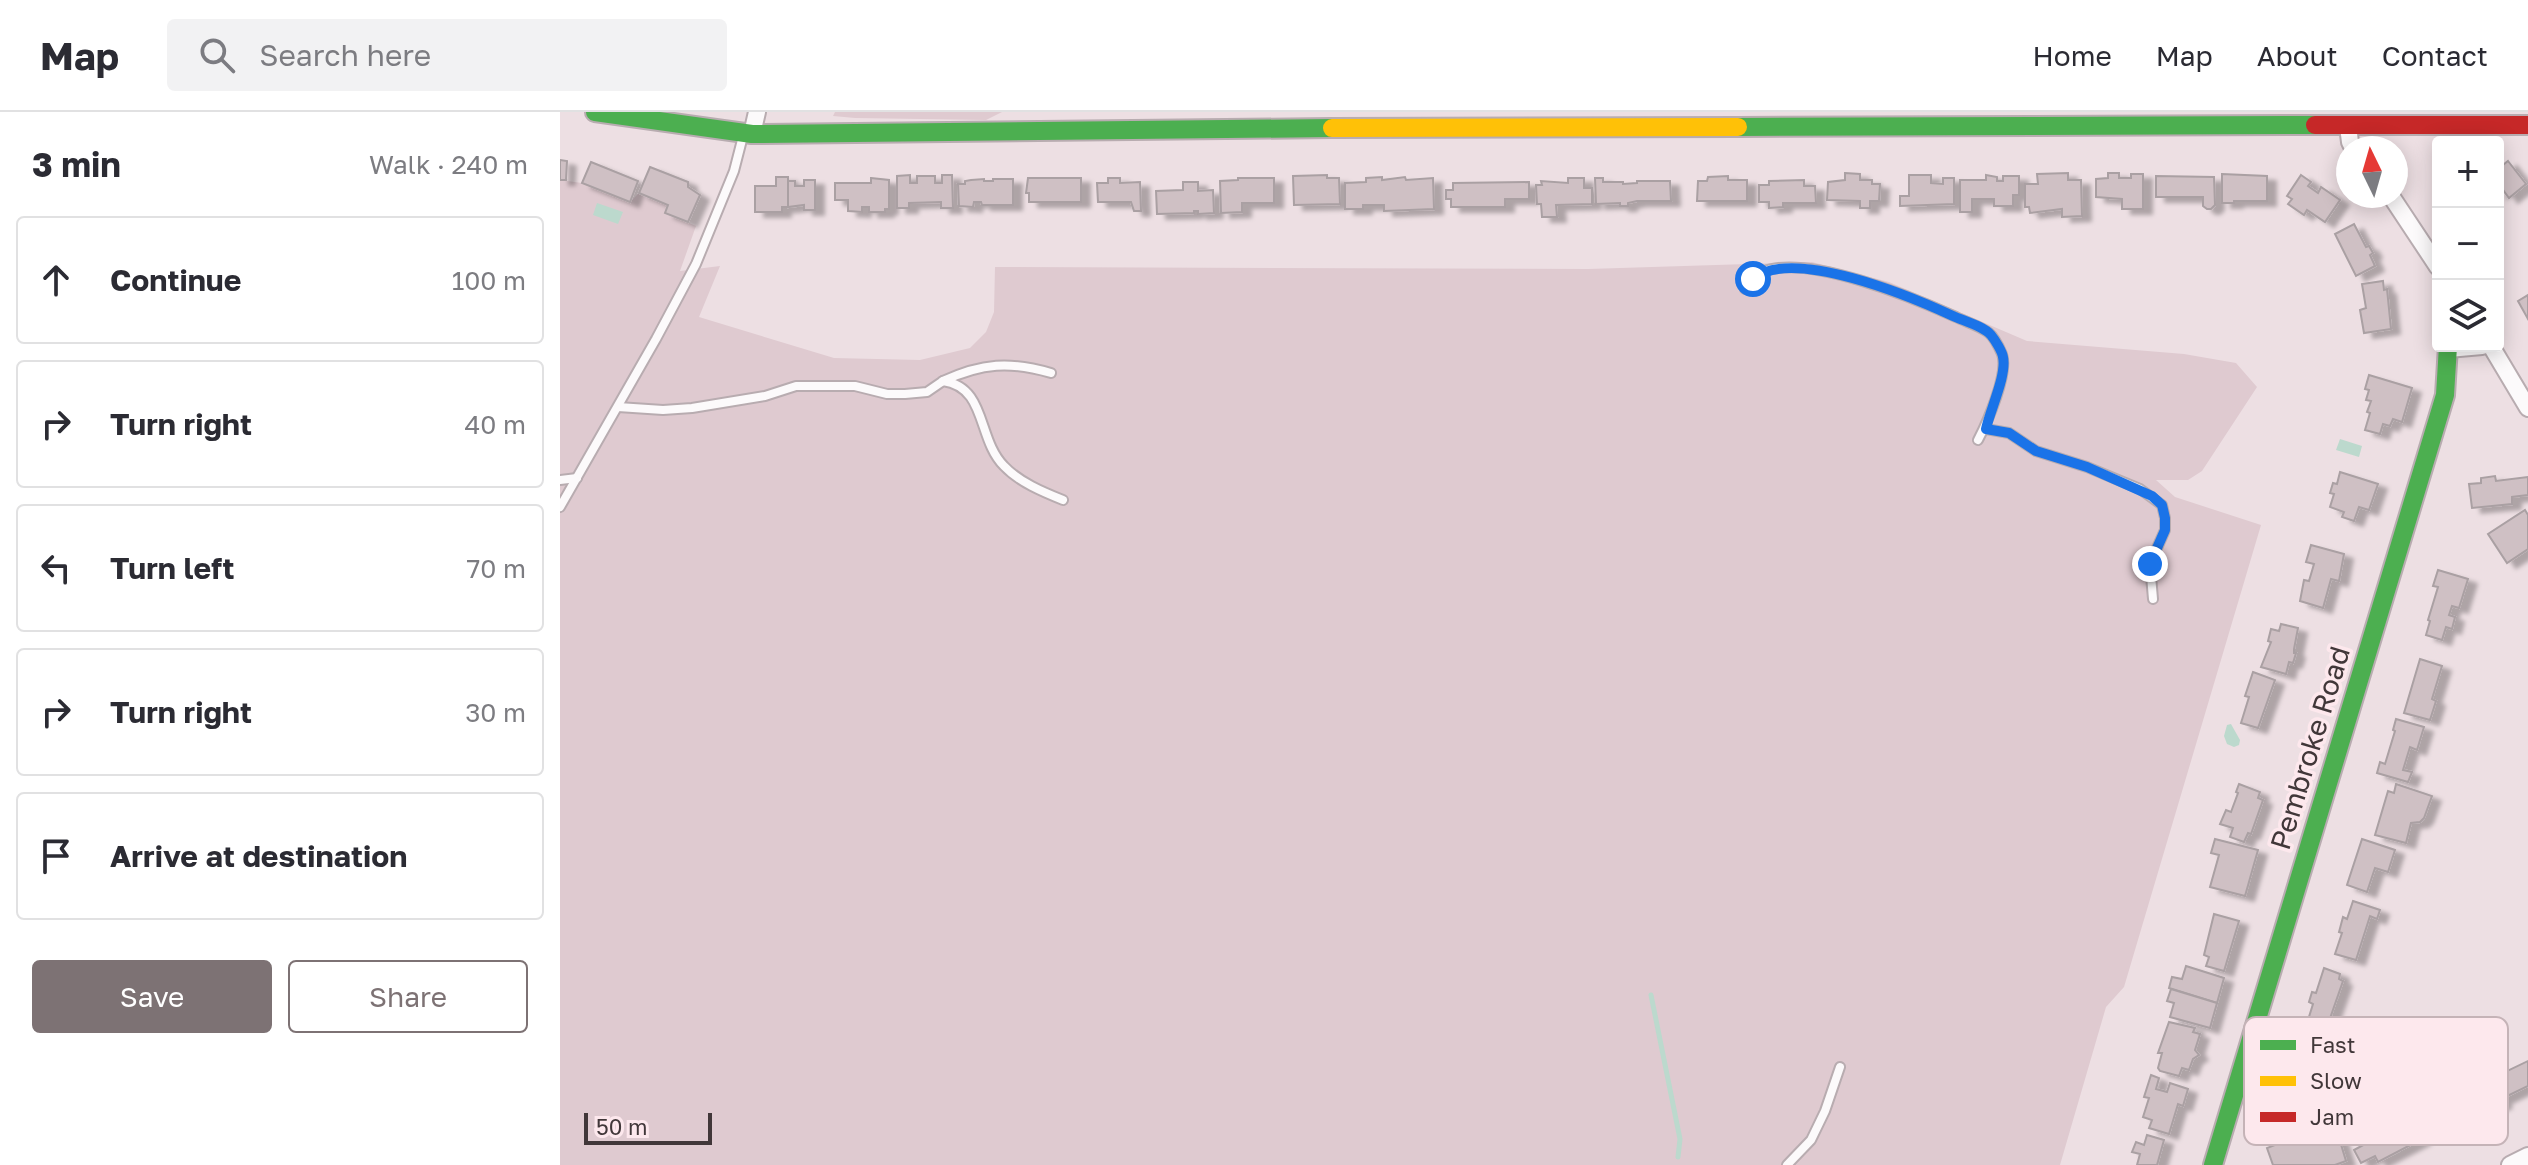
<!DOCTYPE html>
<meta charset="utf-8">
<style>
body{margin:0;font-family:"Golos Text",sans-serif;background:#f2f2f3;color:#2b2b33}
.controls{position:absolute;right:24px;top:24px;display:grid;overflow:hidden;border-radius:8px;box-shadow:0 4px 20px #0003}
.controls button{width:72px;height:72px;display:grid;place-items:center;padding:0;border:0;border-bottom:2px solid #e1e1e2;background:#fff;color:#2b2b33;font:40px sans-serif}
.compass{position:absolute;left:1776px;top:24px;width:72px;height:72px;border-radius:50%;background:#fff;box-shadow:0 4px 20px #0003;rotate:355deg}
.scale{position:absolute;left:24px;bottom:20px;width:128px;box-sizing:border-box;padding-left:8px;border:4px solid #413739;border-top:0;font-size:22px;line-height:28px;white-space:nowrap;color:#413739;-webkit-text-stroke:6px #fde8ed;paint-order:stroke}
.stop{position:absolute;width:24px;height:24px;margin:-18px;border:6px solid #1a73e8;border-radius:50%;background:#fff}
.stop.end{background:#1a73e8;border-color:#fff;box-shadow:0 2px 8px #0008}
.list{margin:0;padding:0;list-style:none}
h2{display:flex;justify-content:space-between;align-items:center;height:104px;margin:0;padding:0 32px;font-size:34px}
h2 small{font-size:26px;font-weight:400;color:#7c7c81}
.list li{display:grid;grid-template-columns:52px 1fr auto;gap:24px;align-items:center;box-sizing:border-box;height:128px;margin:0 16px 16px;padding:0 16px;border:2px solid #e1e1e2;border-radius:8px}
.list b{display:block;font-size:30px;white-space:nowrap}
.list em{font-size:26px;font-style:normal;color:#7c7c81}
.actions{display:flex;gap:16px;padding:24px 32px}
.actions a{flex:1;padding:18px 0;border:2px solid #7d7274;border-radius:8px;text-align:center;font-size:28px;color:#7d7274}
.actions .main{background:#7d7274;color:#fff}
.icon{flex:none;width:44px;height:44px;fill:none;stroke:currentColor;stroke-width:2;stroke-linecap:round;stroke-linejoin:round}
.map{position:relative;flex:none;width:1968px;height:1053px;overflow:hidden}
header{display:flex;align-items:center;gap:48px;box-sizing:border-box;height:112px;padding:0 40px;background:#fff;border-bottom:2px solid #e1e1e2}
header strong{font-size:38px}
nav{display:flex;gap:44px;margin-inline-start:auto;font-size:28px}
.search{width:560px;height:72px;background:#f2f2f3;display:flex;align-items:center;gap:20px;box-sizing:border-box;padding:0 28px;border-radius:8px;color:#7c7c81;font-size:30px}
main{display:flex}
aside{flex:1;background:#fff}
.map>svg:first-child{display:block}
</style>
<header>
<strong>Map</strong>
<div class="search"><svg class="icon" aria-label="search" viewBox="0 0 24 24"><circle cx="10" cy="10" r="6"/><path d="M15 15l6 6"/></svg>Search here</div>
<nav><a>Home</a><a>Map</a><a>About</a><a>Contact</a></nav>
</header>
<main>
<aside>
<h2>3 min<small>Walk · 240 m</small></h2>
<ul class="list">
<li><svg class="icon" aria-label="ahead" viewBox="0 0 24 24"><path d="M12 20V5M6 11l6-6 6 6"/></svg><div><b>Continue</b></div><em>100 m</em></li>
<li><svg class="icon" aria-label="right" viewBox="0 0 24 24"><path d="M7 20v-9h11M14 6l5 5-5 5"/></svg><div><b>Turn right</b></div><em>40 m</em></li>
<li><svg class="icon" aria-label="left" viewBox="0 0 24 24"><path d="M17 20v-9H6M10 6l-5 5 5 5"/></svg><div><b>Turn left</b></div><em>70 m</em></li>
<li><svg class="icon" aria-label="right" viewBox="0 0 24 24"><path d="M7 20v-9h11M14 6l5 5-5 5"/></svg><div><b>Turn right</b></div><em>30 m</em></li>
<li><svg class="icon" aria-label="arrive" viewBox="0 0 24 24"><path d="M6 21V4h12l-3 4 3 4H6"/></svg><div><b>Arrive at destination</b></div></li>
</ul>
<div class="actions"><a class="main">Save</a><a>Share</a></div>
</aside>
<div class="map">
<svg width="1968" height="1053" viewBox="0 0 1968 1053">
<defs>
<filter id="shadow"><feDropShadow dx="9" dy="5" stdDeviation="2" flood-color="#0004"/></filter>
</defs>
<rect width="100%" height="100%" fill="#eddfe3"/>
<g fill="#dfcad0">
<polygon points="275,0 442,0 426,8 295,6 273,4"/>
<polygon points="0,68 22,71 70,90 79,81 108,93 105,101 136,114 120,159 160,154 139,205 274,246 360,248 410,236 426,220 434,200 435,155 1028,157 1252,150 1329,170 1467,229 1624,242 1676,251 1697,275 1642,359 1628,368 1596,368 1615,385 1701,413 1564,875 1546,895 1500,1053 0,1053"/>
</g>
<g fill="#bcd9cd">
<polygon points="37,91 63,100 58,112 33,103"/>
<polygon points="1780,327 1802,334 1799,345 1776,338"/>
<polygon points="1671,612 1680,628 1679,633 1674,635 1667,632 1664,624 1667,613"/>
</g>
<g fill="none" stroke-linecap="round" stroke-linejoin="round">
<polyline stroke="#bcd9cd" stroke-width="5" points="1091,883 1120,1027 1118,1045"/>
</g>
<g fill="#cfc0c4" stroke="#aaa0a3" stroke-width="2" filter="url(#shadow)">
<polygon points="0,48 7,49 6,68 0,68"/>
<polygon points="1948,49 1966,72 1949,86 1943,78 1938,82 1938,57"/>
<polygon points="31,50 78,69 70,90 22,71"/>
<polygon points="90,55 128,70 128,75 140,83 128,110 105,101 108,93 79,81"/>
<polygon points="1285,61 1300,62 1300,68 1312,68 1312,72 1320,72 1319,89 1310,89 1310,96 1300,96 1300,89 1267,88 1268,70 1285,68"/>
<polygon points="1508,61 1508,68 1521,68 1522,104 1502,105 1502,97 1470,101 1469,95 1465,95 1465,72 1478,72 1477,62"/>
<polygon points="1548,61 1559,61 1559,66 1571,66 1571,62 1583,62 1583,97 1562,97 1562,87 1536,85 1536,67 1548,66"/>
<polygon points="1662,62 1707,64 1707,89 1674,89 1674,91 1662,91"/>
<polygon points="350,63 350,71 357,71 357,64 375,64 375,71 382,71 382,63 392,63 393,96 381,96 381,90 349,91 349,96 337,96 337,64"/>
<polygon points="767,63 767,66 779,66 780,92 734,93 733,64"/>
<polygon points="1349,63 1371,63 1371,71 1383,72 1383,66 1394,66 1394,92 1340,94 1340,84 1349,84"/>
<polygon points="1426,63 1437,65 1437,69 1443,69 1443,64 1459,64 1459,83 1453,83 1453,94 1434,94 1434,87 1412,87 1412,100 1400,100 1400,68 1426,68"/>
<polygon points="1741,63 1751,70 1748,74 1758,81 1761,75 1780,88 1765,110 1747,98 1744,103 1728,92 1732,87 1727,84"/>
<polygon points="1168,64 1168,68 1187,68 1187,89 1137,89 1138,69 1147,69 1148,65"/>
<polygon points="1596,64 1654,65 1655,93 1651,97 1647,97 1643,94 1643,85 1596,85"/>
<polygon points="216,65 228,65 228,95 222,95 222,100 195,100 195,74 216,74"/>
<polygon points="822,65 822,68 845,65 846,68 873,66 874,97 824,99 824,93 803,93 803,97 785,97 785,71 806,70 806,66"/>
<polygon points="311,66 329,68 329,97 325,97 325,100 309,100 309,95 302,95 302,100 288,99 288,88 275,88 275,71 311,71"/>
<polygon points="468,66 521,66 521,90 469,90 469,81 466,81"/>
<polygon points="548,66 560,66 560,71 580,70 581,99 574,99 571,90 538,90 537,71 548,71"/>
<polygon points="678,66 714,66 714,91 682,91 682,100 661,101 660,69 678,68"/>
<polygon points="1008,66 1024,66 1024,76 1032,76 1032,92 996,93 997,105 982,105 981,92 977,92 976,73 982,73 981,69 1008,71"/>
<polygon points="1035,66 1043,66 1043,70 1063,70 1063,72 1077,71 1077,69 1110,69 1111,89 1077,89 1068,91 1068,94 1060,94 1060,91 1036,92"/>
<polygon points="424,67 424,69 433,69 433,67 453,67 453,93 422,93 421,90 414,90 413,95 399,94 398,72 405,72 405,69 411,68"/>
<polygon points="244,68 255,68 255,98 244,98 244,93 228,95 228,69 235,69 235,74 244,74"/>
<polygon points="1244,68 1244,74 1255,74 1256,91 1223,91 1223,95 1209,96 1209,90 1199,90 1199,73 1209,73 1209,69"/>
<polygon points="623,70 638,70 638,79 653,78 654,101 638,102 638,99 634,99 634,101 597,102 596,79 623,78"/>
<polygon points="969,70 969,87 945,87 945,95 891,95 891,87 886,87 886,78 893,78 893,71"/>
<polygon points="1794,112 1806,135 1809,134 1813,141 1810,143 1815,154 1796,164 1775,122"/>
<polygon points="1823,169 1824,178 1827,177 1831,217 1804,221 1800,198 1806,196 1802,172"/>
<polygon points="1968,183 1968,207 1958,189"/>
<polygon points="1809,263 1852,276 1842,310 1833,307 1830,314 1823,312 1820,322 1805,318 1810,301 1807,300 1811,289 1806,288 1809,278 1805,277"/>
<polygon points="1780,360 1818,372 1809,398 1799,395 1794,409 1782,405 1784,400 1770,395 1774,382 1770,381 1773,371 1777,372"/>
<polygon points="1935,364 1936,369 1968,365 1968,383 1952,385 1952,392 1912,396 1909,372 1921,371 1921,366"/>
<polygon points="1965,398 1968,403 1968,437 1947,451 1928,422"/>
<polygon points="1751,433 1784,442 1779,469 1771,467 1763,496 1740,489 1744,468 1749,469 1754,452 1746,450"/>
<polygon points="1878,458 1908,467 1899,496 1892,494 1889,503 1895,505 1892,517 1886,515 1882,528 1866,523 1870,509 1868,508 1878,475 1873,474"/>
<polygon points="1721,512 1738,516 1734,537 1734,541 1736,541 1733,551 1729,550 1726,562 1701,555 1711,530 1708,529 1711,517 1719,519"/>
<polygon points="1860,547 1882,554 1872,587 1876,589 1870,608 1844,601"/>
<polygon points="1693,560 1715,568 1698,616 1681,611 1689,585 1685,584"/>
<polygon points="1836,607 1864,615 1857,638 1850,635 1843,658 1852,660 1848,670 1817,661 1820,650 1825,652 1835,619 1833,618"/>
<polygon points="1679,672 1700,680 1698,686 1703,688 1691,722 1688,721 1684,730 1670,725 1673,716 1660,712 1666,698 1671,700 1678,681 1676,680"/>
<polygon points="1836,672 1872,684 1864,706 1860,710 1851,711 1846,731 1815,723 1828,679 1834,681"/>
<polygon points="1655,727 1698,738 1685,784 1650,775 1659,743 1651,741"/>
<polygon points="1802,727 1835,738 1828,760 1815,756 1807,780 1787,773"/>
<polygon points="1793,789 1820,798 1817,807 1810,804 1796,848 1775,842 1782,821 1779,820 1783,805 1787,807"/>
<polygon points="1654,802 1679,809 1664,859 1646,854 1649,845 1644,843"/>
<polygon points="1626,854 1664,866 1657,891 1609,876 1612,865 1622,867"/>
<polygon points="1764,856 1780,862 1779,867 1783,869 1767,915 1748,908 1753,892 1749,890 1752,880 1756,881"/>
<polygon points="1611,877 1657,891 1650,916 1610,905 1614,891 1607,889"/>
<polygon points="1609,910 1635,916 1633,920 1640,922 1635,938 1639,943 1633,947 1629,958 1622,956 1619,964 1600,959 1598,956 1602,941 1598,941"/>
<polygon points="1968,949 1968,974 1941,987 1943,991 1930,997 1918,973"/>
<polygon points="1591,963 1599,966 1596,977 1607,980 1610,971 1628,977 1623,994 1618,992 1609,1022 1589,1016 1592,1008 1583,1005 1589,986 1584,985"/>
<polygon points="1746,1006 1776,1016 1786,1049 1775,1053 1713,1053 1707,1036 1746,1021 1741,1019"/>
<polygon points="1840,1013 1843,1019 1854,1013 1862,1027 1818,1050 1815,1044 1801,1051 1794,1038"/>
<polygon points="1587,1023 1604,1028 1597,1053 1577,1053 1580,1042 1572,1040 1576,1030 1584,1033"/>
</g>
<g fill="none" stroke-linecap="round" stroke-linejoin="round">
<g stroke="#b8acb0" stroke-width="12">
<g id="lane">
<path d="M 1185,177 C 1190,171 1195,163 1202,160 C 1246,141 1354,186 1396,205 C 1406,210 1420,214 1429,221 C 1434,225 1439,235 1442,242 C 1449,261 1427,311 1418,328"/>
<path d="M 383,269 C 422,251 450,249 491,261"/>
<path d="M 58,295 L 103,298 L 132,296 L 205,284 L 236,274 L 295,274 L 327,282 L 345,282 L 367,280 L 383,269 C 427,275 417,327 444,354 C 459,370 483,380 503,388"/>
<polyline points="1426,317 1449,321 1476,339 1527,355 1580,377 1602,393 1605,406 1605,418 1590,452 1593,487"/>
<polyline points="0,368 17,366"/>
<polyline points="0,395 96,227 136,152 174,59 183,24"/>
<polyline points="1227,1053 1251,1028 1265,999 1280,955"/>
</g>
</g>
<g stroke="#b8acb0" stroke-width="20">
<g id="street">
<polyline points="1788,14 1790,30 1793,36"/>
<polyline points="192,22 197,0"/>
<polyline points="1831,84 1878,155"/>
<polyline points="1931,234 1968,296"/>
<polyline points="1888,237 1922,234"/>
<polyline points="1950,1053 1968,1044"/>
</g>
</g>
<g stroke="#b8acb0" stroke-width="22">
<g id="fast">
<polyline points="35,0 192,22 772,16"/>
<polyline points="1178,15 1755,13"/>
<polyline points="1653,1053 1885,283 1888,234"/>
</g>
</g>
<g stroke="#b8acb0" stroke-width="22">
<polyline id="slow" points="772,16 1178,15"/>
</g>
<g stroke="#b8acb0" stroke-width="22">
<polyline id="jam" points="1755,13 1968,13"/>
</g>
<use href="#lane" stroke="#fcfafb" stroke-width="8"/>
<use href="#street" stroke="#fcfafb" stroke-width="16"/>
<use href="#fast" stroke="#4caf50" stroke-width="18"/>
<use href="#slow" stroke="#ffc107" stroke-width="18"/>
<use href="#jam" stroke="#c62828" stroke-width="18"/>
</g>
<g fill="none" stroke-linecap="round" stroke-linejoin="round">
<path stroke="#1a73e8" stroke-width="10" d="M 1193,167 C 1232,134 1352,185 1393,204 C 1404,209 1423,214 1431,223 C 1435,228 1442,239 1443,245 C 1447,263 1430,298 1426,317 L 1449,321 L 1476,339 L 1527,355 L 1592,384 L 1602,393 L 1605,406 L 1605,418 L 1590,452"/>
</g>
<g text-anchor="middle" stroke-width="7" stroke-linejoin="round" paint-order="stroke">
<g font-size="28" fill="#413739" stroke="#fde8ed">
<text transform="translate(1750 636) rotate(-73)" y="10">Pembroke Road</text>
</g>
</g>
<rect x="1684" y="905" width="264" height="128" rx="12" fill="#fde8ed" stroke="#c5b3b7" stroke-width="2"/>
<rect x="1700" y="928" width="36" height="10" fill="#4caf50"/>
<rect x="1700" y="964" width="36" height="10" fill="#ffc107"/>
<rect x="1700" y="1000" width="36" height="10" fill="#c62828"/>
<g font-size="22" fill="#413739">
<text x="1750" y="941">Fast</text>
<text x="1750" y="977">Slow</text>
<text x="1750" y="1013">Jam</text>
</g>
</svg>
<div class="controls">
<button>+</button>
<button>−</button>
<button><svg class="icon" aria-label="layers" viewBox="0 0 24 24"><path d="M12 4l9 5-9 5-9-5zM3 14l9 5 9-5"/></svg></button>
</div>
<svg class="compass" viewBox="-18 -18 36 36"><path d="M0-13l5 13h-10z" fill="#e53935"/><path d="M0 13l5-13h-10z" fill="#7c7c81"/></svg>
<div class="scale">50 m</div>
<div class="stop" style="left:1193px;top:167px"></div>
<div class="stop end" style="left:1590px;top:452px"></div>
</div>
</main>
